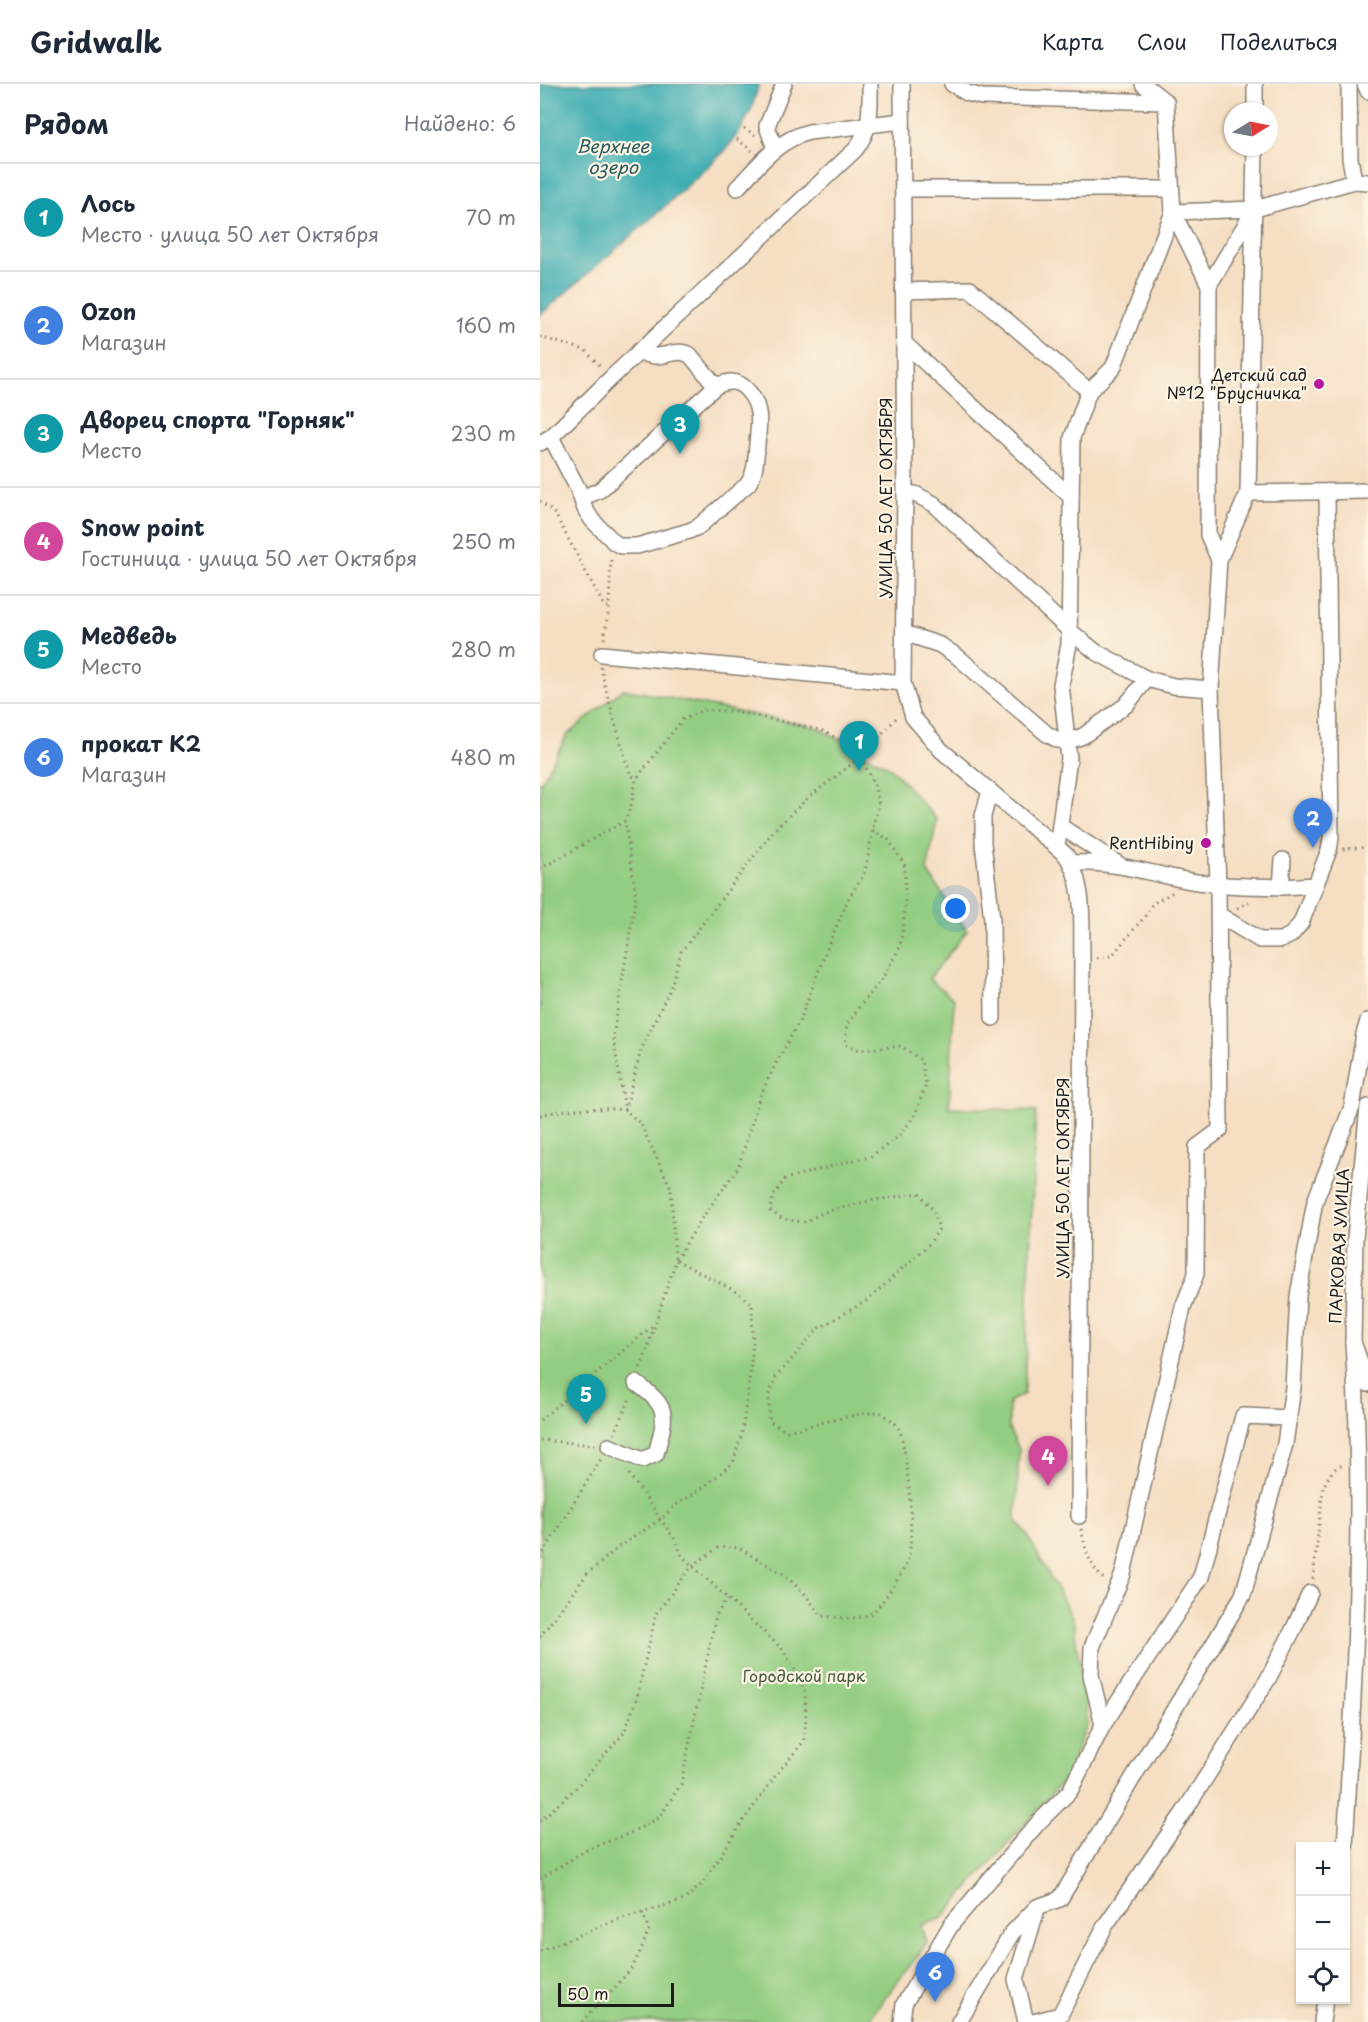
<!DOCTYPE html>
<html lang="ru">
<meta charset="utf-8">
<style>
body{margin:0;font-family:"Playpen Sans",sans-serif;background:#f2f2f3;color:#1f2937}
.controls{position:absolute;right:18px;bottom:18px;display:grid;overflow:hidden;border-radius:0px;box-shadow:0 2px 4px #0004}
.controls button{width:54px;height:54px;display:grid;place-items:center;padding:0;border:0;border-bottom:2px solid #e0e1e3;background:#fff;color:#1f2937;font:30px sans-serif}
.compass{position:absolute;left:684px;top:18px;width:54px;height:54px;border-radius:50%;background:#fff;box-shadow:0 2px 4px #0004;rotate:80deg}
.scale{position:absolute;left:18px;bottom:15px;width:116px;box-sizing:border-box;padding-left:6px;border:3px solid #1c1c1c;border-top:0;font-size:16px;line-height:21px;white-space:nowrap;color:#1c1c1c;-webkit-text-stroke:4px #fcf5e5;paint-order:stroke}
.you{position:absolute;left:416px;top:825px;width:21px;height:21px;margin:-15px;border:4px solid #fff;border-radius:50%;background:#1a73e8;box-shadow:0 0 0 9px #1a73e833}
.badge{display:grid;place-items:center;width:39px;height:39px;border-radius:50%;background:#ea580c;color:#fff;font-size:20px;font-weight:700}
.pin{position:absolute;translate:-50% -50px;filter:drop-shadow(0 2px 3px #0008)}
.pin::after{content:'';position:absolute;top:32px;width:21px;height:18px;background:inherit;clip-path:polygon(0 0,100% 0,50% 100%)}
.list{margin:0;padding:0;list-style:none}
h2{display:flex;justify-content:space-between;align-items:center;height:78px;margin:0;padding:0 24px;font-size:26px}
h2 small{font-size:20px;font-weight:400;color:#747a83}
.list li{display:grid;grid-template-columns:39px 1fr auto;gap:18px;align-items:center;box-sizing:border-box;height:108px;padding:0 24px;border-top:2px solid #e0e1e3}
.list b{display:block;font-size:22px;white-space:nowrap}
.list p{margin:0;font-size:20px;white-space:nowrap;color:#747a83}
.list em{font-size:20px;font-style:normal;color:#747a83}
.icon{flex:none;width:33px;height:33px;fill:none;stroke:currentColor;stroke-width:2;stroke-linecap:round;stroke-linejoin:round}
.map{position:relative;flex:none;width:828px;height:1938px;overflow:hidden}
header{display:flex;align-items:center;gap:36px;box-sizing:border-box;height:84px;padding:0 30px;background:#fff;border-bottom:2px solid #e0e1e3}
header strong{font-size:28px}
nav{display:flex;gap:33px;margin-inline-start:auto;font-size:21px}
main{display:flex}
aside{flex:1;background:#fff}
.map>svg:first-child{display:block}
</style>
<header>
<strong>Gridwalk</strong>
<nav><a>Карта</a><a>Слои</a><a>Поделиться</a></nav>
</header>
<main>
<aside>
<h2>Рядом<small>Найдено: 6</small></h2>
<ul class="list">
<li><span class="badge" style="background:#0f9aa8">1</span><div><b>Лось</b><p>Место · улица 50 лет Октября</p></div><em>70 m</em></li>
<li><span class="badge" style="background:#3f7fe0">2</span><div><b>Ozon</b><p>Магазин</p></div><em>160 m</em></li>
<li><span class="badge" style="background:#0f9aa8">3</span><div><b>Дворец спорта &quot;Горняк&quot;</b><p>Место</p></div><em>230 m</em></li>
<li><span class="badge" style="background:#d1479c">4</span><div><b>Snow point</b><p>Гостиница · улица 50 лет Октября</p></div><em>250 m</em></li>
<li><span class="badge" style="background:#0f9aa8">5</span><div><b>Медведь</b><p>Место</p></div><em>280 m</em></li>
<li><span class="badge" style="background:#3f7fe0">6</span><div><b>прокат К2</b><p>Магазин</p></div><em>480 m</em></li>
</ul>
</aside>
<div class="map">
<svg width="828" height="1938" viewBox="0 0 828 1938">
<rect width="100%" height="100%" fill="#fcf5e5"/>
<filter id="ink" filterUnits="userSpaceOnUse"><feTurbulence type="fractalNoise" baseFrequency=".0167" numOctaves="2"/><feDisplacementMap in="SourceGraphic" scale="12" xChannelSelector="R" yChannelSelector="G"/><feConvolveMatrix kernelMatrix="1 2 1 2 8 2 1 2 1" color-interpolation-filters="sRGB"/></filter>
<filter id="wash" filterUnits="userSpaceOnUse"><feTurbulence type="fractalNoise" baseFrequency=".008" numOctaves="4" result="noise"/><feDisplacementMap in="SourceGraphic" scale="24" xChannelSelector="R" yChannelSelector="G"/><feGaussianBlur stdDeviation="1.35" result="paint"/><feColorMatrix in="noise" values="0 0 0 0 0 0 0 0 0 0 0 0 0 0 0 0 0 1.4 0 .05"/><feComposite in="paint" operator="in"/></filter>
<g filter="url(#wash)">
<rect width="100%" height="100%" fill="#f5dec2"/>
<polygon fill="#93cd81" stroke="#58744e" stroke-width="1.5" points="83,605 276,643 351,684 397,736 387,787 427,847 389,895 414,915 409,1023 496,1027 484,1310 469,1318 469,1345 479,1365 476,1436 486,1449 533,1534 548,1639 526,1693 401,1835 382,1841 387,1859 327,1938 0,1938 0,697 2,697 27,651"/>
<polygon fill="#38abb1" stroke="#2a6466" stroke-width="1.5" points="0,0 219,0 212,24 200,47 185,67 121,126 0,231"/>
</g>
<g filter="url(#ink)">
<g fill="none" stroke-linecap="round" stroke-linejoin="round">
<g stroke="#887d6f" stroke-width="18">
<g id="minor">
<path d="M 362,0 L 365,410 L 363,599 L 373,633 L 401,666 L 526,771 C 546,801 541,840 542,874 L 539,1432"/>
<polyline points="412,0 427,9 442,13 626,18"/>
<polyline points="809,0 810,74 814,97"/>
<polyline points="825,0 828,7"/>
<polyline points="715,27 715,0"/>
<polyline points="235,65 227,42 244,0"/>
<path d="M 197,104 C 219,81 237,56 269,48 L 362,37"/>
<polyline points="363,105 631,105"/>
<polyline points="669,201 715,125"/>
<polyline points="363,207 430,205 549,307"/>
<polyline points="364,259 531,413"/>
<path d="M 99,267 C 122,280 133,262 150,271 L 176,302"/>
<path d="M 11,353 L 38,405 L 45,425 L 52,436 L 75,459 L 81,462 L 97,462 L 149,447 L 158,443 L 208,400 C 216,388 216,374 217,360 C 219,340 222,323 208,307 C 198,296 190,296 176,302 L 60,406 L 42,414"/>
<path d="M 0,359 L 11,353 L 71,294 L 315,66 C 332,44 330,27 330,0"/>
<polyline points="708,409 828,407"/>
<polyline points="365,410 375,410 394,420 530,547 556,568 607,595 634,602 671,605"/>
<polyline points="679,476 668,451 669,201 633,128 715,125 814,97 828,98"/>
<polyline points="364,549 400,561 418,573 507,650 518,656 529,657 543,652 586,621 607,595"/>
<polyline points="62,570 363,599"/>
<polyline points="450,707 443,732 443,759 452,835 453,934"/>
<polyline points="520,742 580,781"/>
<polyline points="517,763 529,674 521,601 529,560 532,354 549,307 573,284 633,128 626,18 603,0"/>
<polyline points="743,776 741,803 775,801"/>
<path d="M 531,779 C 571,777 606,788 645,796 C 677,802 709,802 741,803"/>
<polyline points="679,831 720,856 741,856 751,851 761,839 789,766 791,755 787,408"/>
<polyline points="828,1023 815,1154 813,1258 828,1300"/>
<path d="M 69,1362 L 102,1376 L 116,1370 C 126,1331 131,1324 96,1299"/>
<polyline points="563,1641 661,1493 703,1332 749,1334"/>
<path d="M 805,1762 C 815,1595 824,1425 813,1258"/>
<polyline points="362,1938 364,1920 411,1841 498,1739 530,1707 563,1641 551,1591 552,1563 583,1490 643,1223 656,1190 657,1063 680,1046 678,801 671,605 679,476 708,409 715,63"/>
<polyline points="419,1938 472,1849 497,1823 520,1815 703,1511 745,1360 753,1303 758,1212 775,1117 812,1023 824,950 828,937"/>
<polyline points="486,1938 476,1895 497,1825"/>
<polyline points="493,1938 520,1931 565,1842 644,1728 728,1595 754,1544 770,1509"/>
<polyline points="782,1938 785,1916"/>
</g>
</g>
<g stroke="#887d6f" stroke-width="3" stroke-dasharray="1.5 4.5" stroke-linecap="butt">
<polyline points="204,44 215,51"/>
<polyline points="197,55 212,67"/>
<polyline points="0,253 45,266 61,283"/>
<polyline points="0,417 15,430 63,520 69,524"/>
<polyline points="64,555 69,524 71,472"/>
<polyline points="61,583 65,603 86,677 90,689 96,696"/>
<polyline points="803,765 828,763"/>
<polyline points="0,785 85,737 91,722 96,696 103,686 143,635 164,626 191,627 258,641 283,647 298,655 321,673 334,699 339,721 334,738 325,788 309,814 291,854 260,936 237,977 220,1012 198,1084 162,1134 136,1176 100,1286"/>
<polyline points="697,824 710,818"/>
<polyline points="557,874 570,872 574,869 606,831 612,820 633,808"/>
<path d="M 0,1031 C 31,1024 54,1023 85,1026 L 73,953 L 96,812 L 85,737"/>
<polyline points="135,1174 131,1104 100,1039 85,1026 101,966 131,903 141,868 234,746 269,713 321,673 359,631"/>
<polyline points="0,1336 115,1240"/>
<polyline points="74,1350 91,1312"/>
<polyline points="0,1356 55,1361"/>
<path d="M 541,1445 C 546,1466 549,1483 566,1497"/>
<polyline points="0,1474 61,1375"/>
<path d="M 773,1495 L 783,1404 C 788,1394 792,1383 804,1381"/>
<polyline points="0,1553 47,1490 80,1462 121,1435 136,1421 164,1403 193,1379 202,1349 209,1298 213,1260 212,1219 193,1206 136,1176"/>
<path d="M 0,1737 L 36,1704 L 84,1649 L 96,1617 L 116,1530 L 152,1482 L 179,1463 L 199,1464 L 243,1490 L 264,1509 L 282,1532 C 297,1533 317,1537 332,1529 C 339,1525 366,1484 368,1476 C 375,1453 368,1364 358,1343 C 355,1337 345,1332 340,1328 L 319,1330 L 247,1347 L 229,1337 L 229,1311 L 236,1293 L 279,1244 L 328,1216 L 389,1160 L 399,1145 L 394,1127 L 379,1109 L 329,1117 L 285,1128 L 264,1138 L 243,1135 L 230,1127 L 233,1113 L 245,1095 L 306,1078 L 330,1073 L 359,1052 L 375,1031 L 386,1001 L 381,976 L 361,962 L 319,966 L 305,960 L 307,941 L 319,923 L 340,898 L 360,863 L 365,828 L 365,782 L 348,755 L 332,746"/>
<polyline points="0,1795 44,1767 90,1749 119,1734 141,1700 176,1531 187,1515"/>
<polyline points="0,1867 76,1836 144,1816 162,1800 203,1737 236,1691 264,1657 266,1633 265,1609 257,1589 242,1565 142,1472 136,1457 86,1386"/>
<path d="M 42,1938 C 55,1922 71,1908 85,1892 C 97,1879 103,1861 109,1845 L 102,1828"/>
</g>
<use href="#minor" stroke="#fff" stroke-width="15"/>
</g>
</g>
<g fill="#b5179e" stroke="#fcf5e5" stroke-width="2">
<circle cx="779" cy="300" r="6"/>
<circle cx="666" cy="759" r="6"/>
</g>
<g text-anchor="middle" stroke-width="4.5" stroke-linejoin="round" paint-order="stroke">
<g font-size="16" fill="#1c1c1c" stroke="#fcf5e5" text-anchor="end">
<text x="767" y="297">Детский сад<tspan x="767" dy="18">№12 "Брусничка"</tspan></text>
<text x="654" y="765">RentHibiny</text>
</g>
<g font-size="16" fill="#1c1c1c" stroke="#fcf5e5">
<text transform="translate(346 414) rotate(-90)" y="6">УЛИЦА 50 ЛЕТ ОКТЯБРЯ</text>
<text transform="translate(523 1094) rotate(-90)" y="6">УЛИЦА 50 ЛЕТ ОКТЯБРЯ</text>
<text transform="translate(799 1162) rotate(-87)" y="6">ПАРКОВАЯ УЛИЦА</text>
</g>
<g font-size="16" fill="#465a3f" stroke="#fcf5e5">
<text x="264" y="1598">Городской парк</text>
</g>
<g font-size="18" font-style="italic" fill="#295c5f" stroke="#fcf5e5">
<text x="73" y="69">Верхнее<tspan x="73" dy="21">озеро</tspan></text>
</g>
</g>
</svg>
<div class="controls">
<button>+</button>
<button>−</button>
<button><svg class="icon" aria-label="locate" viewBox="0 0 24 24"><circle cx="12" cy="12" r="6"/><path d="M12 2v4M12 18v4M2 12h4M18 12h4"/></svg></button>
</div>
<svg class="compass" viewBox="-18 -18 36 36"><path d="M0-13l5 13h-10z" fill="#e53935"/><path d="M0 13l5-13h-10z" fill="#747a83"/></svg>
<div class="scale">50 m</div>
<div class="you"></div>
<div class="pin badge" style="left:319px;top:687px;background:#0f9aa8">1</div>
<div class="pin badge" style="left:773px;top:764px;background:#3f7fe0">2</div>
<div class="pin badge" style="left:140px;top:370px;background:#0f9aa8">3</div>
<div class="pin badge" style="left:508px;top:1402px;background:#d1479c">4</div>
<div class="pin badge" style="left:46px;top:1340px;background:#0f9aa8">5</div>
<div class="pin badge" style="left:395px;top:1918px;background:#3f7fe0">6</div>
</div>
</main>
